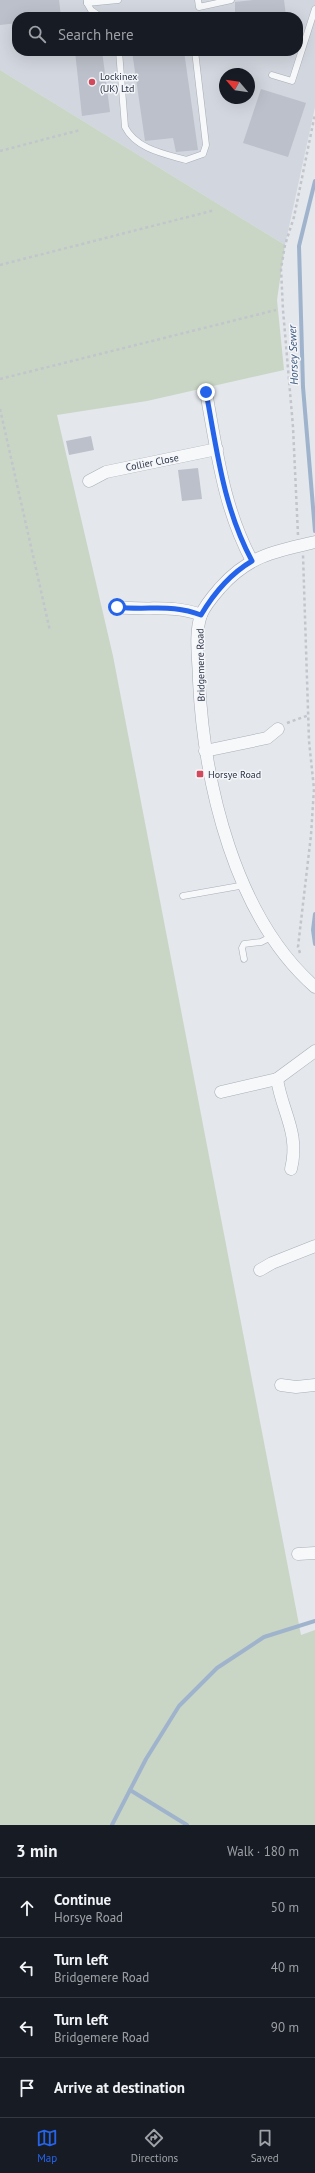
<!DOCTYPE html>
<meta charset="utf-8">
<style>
body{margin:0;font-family:"PT Sans",sans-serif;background:#20242c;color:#f1f3f6}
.compass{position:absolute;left:219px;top:68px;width:36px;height:36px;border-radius:50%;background:#171b24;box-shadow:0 4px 16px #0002;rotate:299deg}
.stop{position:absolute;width:12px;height:12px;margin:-9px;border:3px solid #2563eb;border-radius:50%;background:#fff}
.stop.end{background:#2563eb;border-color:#fff;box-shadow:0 1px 4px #0008}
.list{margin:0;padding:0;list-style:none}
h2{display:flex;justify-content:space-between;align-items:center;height:52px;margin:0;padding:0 16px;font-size:17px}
h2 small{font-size:13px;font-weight:400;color:#9ea1a6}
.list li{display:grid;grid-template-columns:26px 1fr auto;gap:12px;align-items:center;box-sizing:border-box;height:60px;padding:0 16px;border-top:1px solid #363941}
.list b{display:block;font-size:15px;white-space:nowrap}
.list p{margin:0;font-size:13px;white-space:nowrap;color:#9ea1a6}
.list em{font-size:13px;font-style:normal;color:#9ea1a6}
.icon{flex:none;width:22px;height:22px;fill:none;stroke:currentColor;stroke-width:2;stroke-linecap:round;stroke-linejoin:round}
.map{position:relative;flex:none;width:315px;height:1825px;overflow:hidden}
.search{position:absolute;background:#171b24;box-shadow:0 4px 16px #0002;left:12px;right:12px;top:12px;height:44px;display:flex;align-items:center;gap:10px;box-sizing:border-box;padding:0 14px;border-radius:16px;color:#9ea1a6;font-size:15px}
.sheet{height:292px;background:#171b24}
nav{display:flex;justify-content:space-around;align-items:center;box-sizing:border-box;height:56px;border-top:1px solid #363941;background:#171b24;font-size:11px;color:#9ea1a6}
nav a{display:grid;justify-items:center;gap:2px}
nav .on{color:#2563eb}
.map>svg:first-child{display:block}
</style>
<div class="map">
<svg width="315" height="1825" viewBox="0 0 315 1825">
<rect width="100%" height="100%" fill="#e4e7ec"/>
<path fill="#d2d6de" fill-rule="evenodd" d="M 0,0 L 315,0 L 315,107 L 285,245 L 0,70 ZM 17,17 L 298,17 L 298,51 L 17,51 ZM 225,74 L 249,74 L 249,98 L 225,98 Z"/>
<polygon fill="#c9d6c5" points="0,70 285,245 277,300 284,370 147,401 57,415 113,656 301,1635 315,1630 315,1825 0,1825"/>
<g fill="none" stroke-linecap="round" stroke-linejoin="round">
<g stroke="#9fb4cc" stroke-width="4">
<polyline points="315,181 299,246 303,387 315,531"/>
<polyline points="315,914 313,930 315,944"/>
<polyline points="130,1790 187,1825"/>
<polyline points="112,1825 146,1759 179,1706 217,1668 264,1637 315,1621"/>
</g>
</g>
<g fill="#bbc0ca">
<polygon points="0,0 59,0 61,17 17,17 17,23 0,25"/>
<polygon points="253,0 284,0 286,16 235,17 235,2"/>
<polygon points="75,51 102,51 110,112 82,116"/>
<polygon points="132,51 184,51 198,150 176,152 173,138 145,141"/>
<polygon points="261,89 306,103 288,157 243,143"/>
<polygon points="91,436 94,450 69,455 66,441"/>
<polygon points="198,468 202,499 182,501 178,470"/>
</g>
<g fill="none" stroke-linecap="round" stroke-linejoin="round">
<g stroke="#a9aeb7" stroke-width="7">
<g id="lane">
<polyline points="87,0 87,3 118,0"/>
<polyline points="198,0 199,7 231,0"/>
<polyline points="87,3 91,10 101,17"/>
<path d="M 119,51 L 125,127 C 136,149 165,154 186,160 L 203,154 L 206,145 L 195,51"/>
<polyline points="272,75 292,81 315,9"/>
<polyline points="183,896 245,885"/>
<polyline points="244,959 242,948 244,944 261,942 271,937"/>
</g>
</g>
<g stroke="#a9aeb7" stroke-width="13">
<g id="street">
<path d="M 206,392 C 217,451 223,507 252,561"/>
<polyline points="89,481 106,472 217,449"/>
<path d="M 315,542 C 275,551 248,556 220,588 C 213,596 205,605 201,615 C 194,635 199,661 199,681 C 204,784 235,917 315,987"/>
<path d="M 117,607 C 148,611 172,604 201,615"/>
<polyline points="205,751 267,738 278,729"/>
<path d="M 277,1079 C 282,1112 300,1133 291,1169"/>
<polyline points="221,1092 277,1079 315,1051"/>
<polyline points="260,1270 272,1263 315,1246"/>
<polyline points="281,1385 296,1387 315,1385"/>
<polyline points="298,1554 315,1553"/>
</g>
</g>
<g stroke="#c2c5cb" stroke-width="2.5" stroke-dasharray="3 3" stroke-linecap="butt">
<polyline points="0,151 80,130"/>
<polyline points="0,265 215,210"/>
<polyline points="0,379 276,310"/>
<polyline points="0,409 50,631"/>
<polyline points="298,535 293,427 283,310 281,269 285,245 294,217 315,114"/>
<polyline points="287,723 309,715"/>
<polyline points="300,953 298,947 311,835 314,789 309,741 303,555"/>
</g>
<use href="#lane" stroke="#f7f8fa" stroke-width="6"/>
<use href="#street" stroke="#f7f8fa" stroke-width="12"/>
</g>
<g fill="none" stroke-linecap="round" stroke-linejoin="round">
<path stroke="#2563eb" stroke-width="5" d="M 117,607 C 148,611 171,603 201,615 C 214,593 230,574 252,561 C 223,507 217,450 206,392"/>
</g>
<g fill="#d1495b" stroke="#f4f6f9" stroke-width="1.5">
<circle cx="92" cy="82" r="4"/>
<rect x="196" y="770" width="8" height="8" rx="2"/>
</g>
<g text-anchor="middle" stroke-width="3" stroke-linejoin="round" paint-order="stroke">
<g font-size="10" fill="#2b3445" stroke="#f4f6f9" text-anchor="start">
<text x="100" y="80">Lockinex<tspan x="100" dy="12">(UK) Ltd</tspan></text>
<text x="208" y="778">Horsye Road</text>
</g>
<g font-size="10" fill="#2b3445" stroke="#f4f6f9">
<text transform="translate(152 462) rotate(-11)" y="4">Collier Close</text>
<text transform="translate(200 665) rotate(-91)" y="4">Bridgemere Road</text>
</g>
<g font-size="11" font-style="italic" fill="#34527a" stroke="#f4f6f9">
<text transform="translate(293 355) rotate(-92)" y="4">Horsey Sewer</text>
</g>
</g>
</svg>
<svg class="compass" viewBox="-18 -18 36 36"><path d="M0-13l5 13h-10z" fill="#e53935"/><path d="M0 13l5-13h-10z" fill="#9ea1a6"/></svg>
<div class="stop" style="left:117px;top:607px"></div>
<div class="stop end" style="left:206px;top:392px"></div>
<div class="search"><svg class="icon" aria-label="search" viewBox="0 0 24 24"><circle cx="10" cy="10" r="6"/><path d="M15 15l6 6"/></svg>Search here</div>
</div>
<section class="sheet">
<h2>3 min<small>Walk · 180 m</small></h2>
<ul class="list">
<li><svg class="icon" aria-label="ahead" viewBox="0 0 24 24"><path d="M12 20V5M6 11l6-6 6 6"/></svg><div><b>Continue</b><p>Horsye Road</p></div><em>50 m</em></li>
<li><svg class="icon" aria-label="left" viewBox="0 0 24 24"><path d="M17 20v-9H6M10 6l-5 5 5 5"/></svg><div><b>Turn left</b><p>Bridgemere Road</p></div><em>40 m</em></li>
<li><svg class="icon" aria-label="left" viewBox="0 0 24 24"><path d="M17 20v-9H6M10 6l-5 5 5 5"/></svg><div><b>Turn left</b><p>Bridgemere Road</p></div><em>90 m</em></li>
<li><svg class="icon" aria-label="arrive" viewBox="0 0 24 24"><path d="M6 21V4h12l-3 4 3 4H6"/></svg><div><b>Arrive at destination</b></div></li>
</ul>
</section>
<nav>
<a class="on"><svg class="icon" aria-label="map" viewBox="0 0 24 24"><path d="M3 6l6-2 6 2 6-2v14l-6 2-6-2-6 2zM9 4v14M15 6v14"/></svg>Map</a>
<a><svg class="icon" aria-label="directions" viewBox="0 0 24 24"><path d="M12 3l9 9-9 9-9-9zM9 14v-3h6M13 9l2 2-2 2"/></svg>Directions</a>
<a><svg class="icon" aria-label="saved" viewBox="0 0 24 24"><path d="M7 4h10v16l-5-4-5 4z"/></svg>Saved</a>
</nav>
